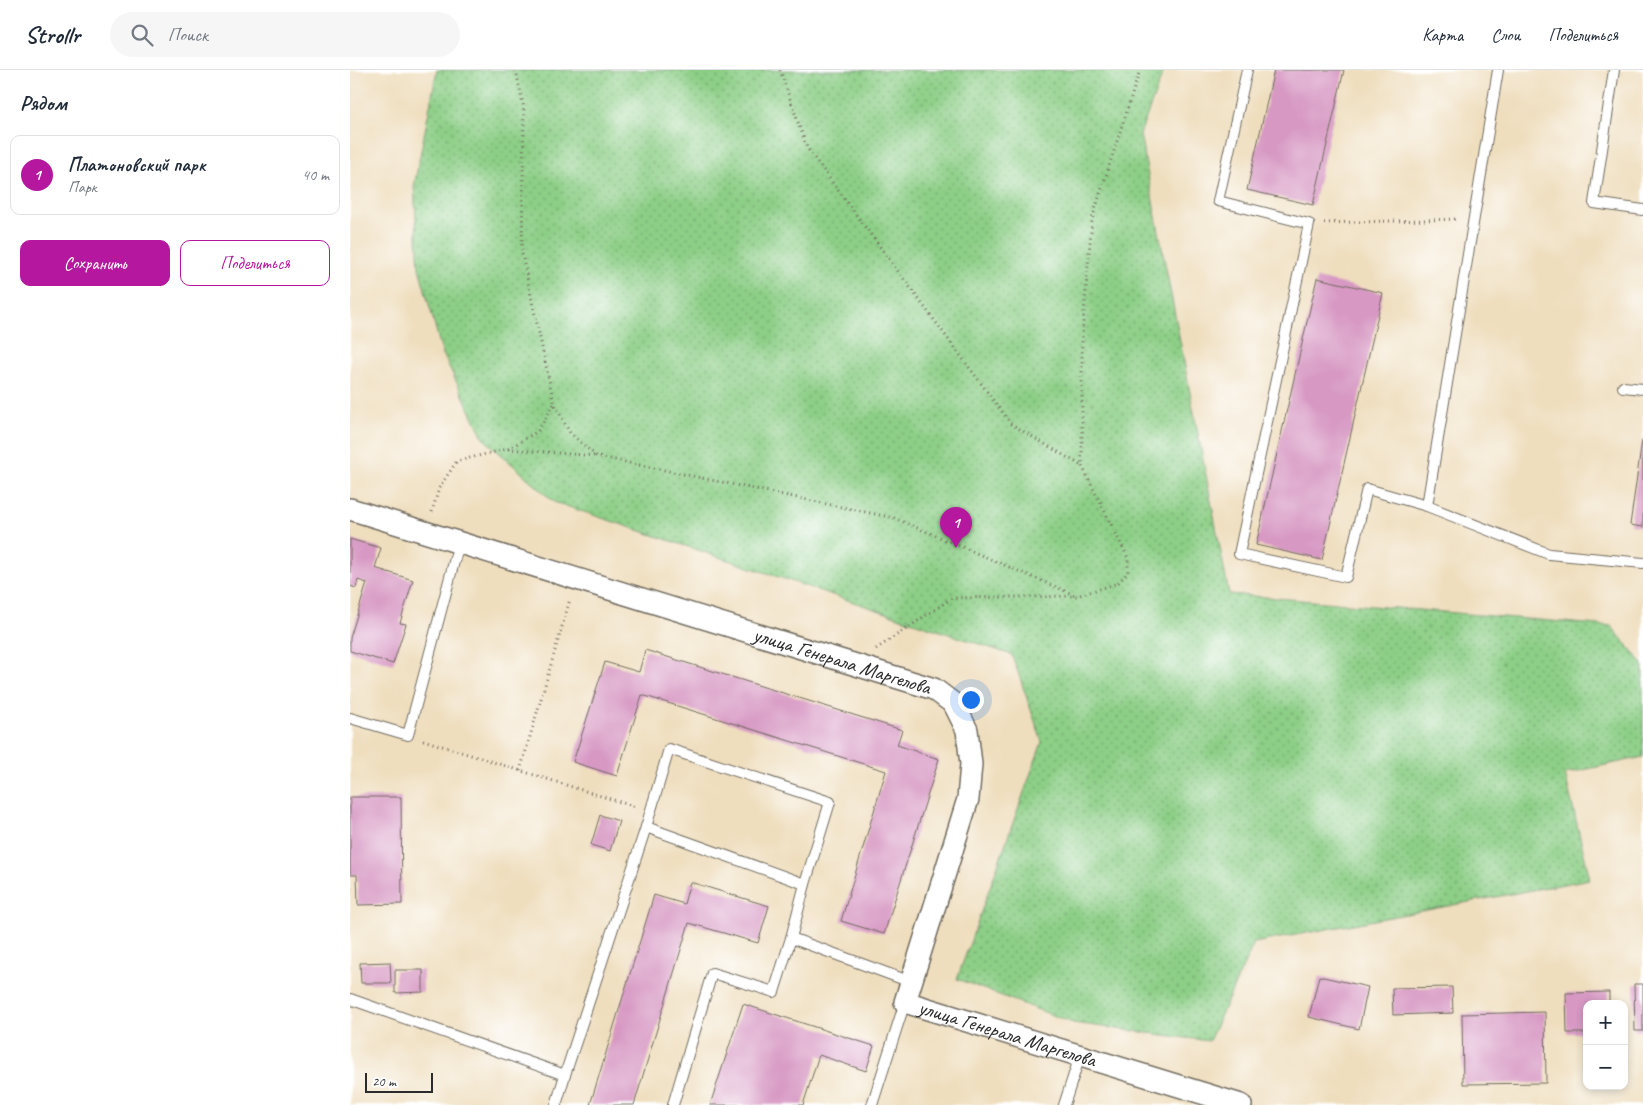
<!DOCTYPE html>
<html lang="ru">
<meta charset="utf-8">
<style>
body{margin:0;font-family:Caveat,sans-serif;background:#f6f6f7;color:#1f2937}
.controls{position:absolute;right:15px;bottom:15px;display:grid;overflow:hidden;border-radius:10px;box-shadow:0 2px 8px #0003}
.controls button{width:45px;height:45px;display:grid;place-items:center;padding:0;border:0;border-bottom:1px solid #e0e1e3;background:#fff;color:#1f2937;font:25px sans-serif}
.scale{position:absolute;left:15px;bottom:12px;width:68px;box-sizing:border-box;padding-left:5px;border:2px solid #2b2b2b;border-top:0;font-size:14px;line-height:18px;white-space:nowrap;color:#2b2b2b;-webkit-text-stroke:4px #fff;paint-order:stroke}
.you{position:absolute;left:620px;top:629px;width:18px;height:18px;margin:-12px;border:4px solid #fff;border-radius:50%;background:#1a73e8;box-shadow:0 0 0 8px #1a73e833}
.badge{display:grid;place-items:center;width:32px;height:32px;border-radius:50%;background:#b5179e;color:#fff;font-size:16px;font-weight:700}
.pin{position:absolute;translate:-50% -41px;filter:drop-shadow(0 1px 2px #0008)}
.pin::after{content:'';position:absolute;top:26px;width:18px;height:15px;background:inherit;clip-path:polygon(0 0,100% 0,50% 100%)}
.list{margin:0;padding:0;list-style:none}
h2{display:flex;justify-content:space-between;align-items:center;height:65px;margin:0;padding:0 20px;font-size:21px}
h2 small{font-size:16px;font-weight:400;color:#747a83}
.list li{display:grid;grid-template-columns:32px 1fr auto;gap:15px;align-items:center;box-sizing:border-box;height:80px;margin:0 10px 10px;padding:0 10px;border:1px solid #e0e1e3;border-radius:10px}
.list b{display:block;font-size:19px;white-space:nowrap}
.list p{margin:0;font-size:16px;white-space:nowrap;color:#747a83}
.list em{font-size:16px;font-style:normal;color:#747a83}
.actions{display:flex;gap:10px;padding:15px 20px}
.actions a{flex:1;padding:11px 0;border:1px solid #b5179e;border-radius:10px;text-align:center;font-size:18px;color:#b5179e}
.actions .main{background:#b5179e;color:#fff}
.icon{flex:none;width:28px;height:28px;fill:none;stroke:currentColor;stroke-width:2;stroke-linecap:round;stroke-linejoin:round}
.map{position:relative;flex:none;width:1293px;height:1035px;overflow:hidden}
header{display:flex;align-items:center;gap:30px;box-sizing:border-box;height:70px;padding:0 25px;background:#fff;border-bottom:1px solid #e0e1e3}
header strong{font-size:24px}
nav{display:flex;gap:28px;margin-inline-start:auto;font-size:18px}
.search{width:350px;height:45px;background:#f6f6f7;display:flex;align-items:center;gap:12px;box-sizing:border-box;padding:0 18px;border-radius:28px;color:#747a83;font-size:19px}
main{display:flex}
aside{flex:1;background:#fff}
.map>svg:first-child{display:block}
</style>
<header>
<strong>Strollr</strong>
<div class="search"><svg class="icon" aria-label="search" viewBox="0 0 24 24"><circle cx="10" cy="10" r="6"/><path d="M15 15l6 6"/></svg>Поиск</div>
<nav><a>Карта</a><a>Слои</a><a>Поделиться</a></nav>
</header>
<main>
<aside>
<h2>Рядом<small></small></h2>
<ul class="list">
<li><span class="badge">1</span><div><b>Платоновский парк</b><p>Парк</p></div><em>40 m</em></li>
</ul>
<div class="actions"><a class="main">Сохранить</a><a>Поделиться</a></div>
</aside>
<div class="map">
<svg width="1293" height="1035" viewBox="0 0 1293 1035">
<defs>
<pattern id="park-dots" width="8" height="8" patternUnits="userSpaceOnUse" patternTransform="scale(1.25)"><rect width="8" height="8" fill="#8dcf87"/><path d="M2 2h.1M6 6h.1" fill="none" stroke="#73a86f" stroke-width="1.8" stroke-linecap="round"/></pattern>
</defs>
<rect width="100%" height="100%" fill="#fff"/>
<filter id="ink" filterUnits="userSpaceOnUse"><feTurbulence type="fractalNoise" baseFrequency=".02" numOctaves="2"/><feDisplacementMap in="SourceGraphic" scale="10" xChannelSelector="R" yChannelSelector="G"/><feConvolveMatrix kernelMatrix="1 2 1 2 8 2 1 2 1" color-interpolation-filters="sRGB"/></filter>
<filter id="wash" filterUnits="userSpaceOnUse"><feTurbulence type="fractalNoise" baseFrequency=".0096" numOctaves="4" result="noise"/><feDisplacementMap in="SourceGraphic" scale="20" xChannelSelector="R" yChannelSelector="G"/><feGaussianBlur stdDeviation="1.12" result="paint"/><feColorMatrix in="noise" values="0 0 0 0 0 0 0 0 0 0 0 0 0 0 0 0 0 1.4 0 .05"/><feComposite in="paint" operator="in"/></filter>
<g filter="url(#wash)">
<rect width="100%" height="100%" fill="#efdebe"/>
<polygon fill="url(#park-dots)" stroke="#5c7d59" points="87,0 814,0 790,64 879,524 1261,556 1293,594 1293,687 1215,704 1240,809 904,873 859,971 723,953 607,909 692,672 662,585 204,432 134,369 92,282 69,198 64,116"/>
<g id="blocks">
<g fill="#d798c3">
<polygon points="924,0 994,0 963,135 897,120"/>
<polygon points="967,208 1033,223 972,490 906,475"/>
<polygon points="1292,371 1293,372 1293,457 1280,455"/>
<polygon points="0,469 31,478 25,498 63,510 50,553 56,554 43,594 0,581 0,568 17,513 8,510 6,518 0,516"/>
<polygon points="295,580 552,660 547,675 589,689 534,864 491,851 536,701 292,625 267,706 223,692 255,592 289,602"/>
<polygon points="0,727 51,727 52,834 8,835 7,805 0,805"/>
<polygon points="250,745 269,751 260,781 241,775"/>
<polygon points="340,812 419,836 408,873 339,853 284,1035 240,1035 304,825 334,834"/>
<polygon points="40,892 41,913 11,913 10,893"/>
<polygon points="45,900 73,900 73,922 45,923"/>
<polygon points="969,906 1018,917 1009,959 959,947"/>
<polygon points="1284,914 1293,914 1293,961 1285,961"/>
<polygon points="1102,917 1103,943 1043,945 1042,918"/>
<polygon points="1259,922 1259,934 1237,934 1237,963 1217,963 1216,923"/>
<polygon points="393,934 524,976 516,1001 469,985 453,1035 360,1035"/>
<polygon points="1195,942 1196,1013 1113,1014 1112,944"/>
</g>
</g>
</g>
<g filter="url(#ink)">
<use href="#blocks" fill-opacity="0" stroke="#706a5e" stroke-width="1"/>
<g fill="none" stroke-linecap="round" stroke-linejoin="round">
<g stroke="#706a5e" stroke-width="12">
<g id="service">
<polyline points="897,0 868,131 959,154 889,484 996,507 1017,419 1077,436 1199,484 1293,493"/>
<polyline points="1264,0 1244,133 1293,140"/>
<polyline points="1273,317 1293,319"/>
<polyline points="1077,436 1148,0"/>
<polyline points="0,648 58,665 109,473"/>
<polyline points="296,757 319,679 480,732 455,814"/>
<polyline points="0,929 215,1005 296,757 455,814 441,868 561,912"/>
<polyline points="206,1035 215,1005"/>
<polyline points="323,1035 362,903 424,922 441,868"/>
<polyline points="522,1035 555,932"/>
<polyline points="714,1035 730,986"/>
</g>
</g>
<g stroke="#706a5e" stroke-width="24">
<g id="minor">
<path id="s1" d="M 0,439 L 584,619 L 604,634 L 617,660 L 621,694 L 618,729 L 555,932 L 891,1035"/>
</g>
</g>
<g stroke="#706a5e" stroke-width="3" stroke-dasharray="1 4" stroke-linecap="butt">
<polyline points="166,0 174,39 172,184 204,333 220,363 246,386 544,448 727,526"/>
<polyline points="430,0 457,78 661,354 732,396"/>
<polyline points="974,153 1108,149"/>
<polyline points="158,379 188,361 204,334"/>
<polyline points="82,442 89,418 107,391 157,379 246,386"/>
<polyline points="526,579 602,528 727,526 768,513 778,502 778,488 732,396 732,265 742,149 790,0"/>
<polyline points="73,670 286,737"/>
<polyline points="170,701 220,529"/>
</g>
<use href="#service" stroke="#fff" stroke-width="10"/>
<use href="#minor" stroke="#fff" stroke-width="21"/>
</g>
</g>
<g text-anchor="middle" stroke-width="4" stroke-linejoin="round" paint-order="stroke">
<g font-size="21" fill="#2b2b2b" stroke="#fff">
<text dy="7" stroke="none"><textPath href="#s1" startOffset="515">улица Генерала Маргелова</textPath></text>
<text dy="7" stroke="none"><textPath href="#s1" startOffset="1054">улица Генерала Маргелова</textPath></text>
</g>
</g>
</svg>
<div class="controls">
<button>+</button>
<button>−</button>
</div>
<div class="scale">20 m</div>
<div class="you"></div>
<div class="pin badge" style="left:606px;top:478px">1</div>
</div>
</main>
